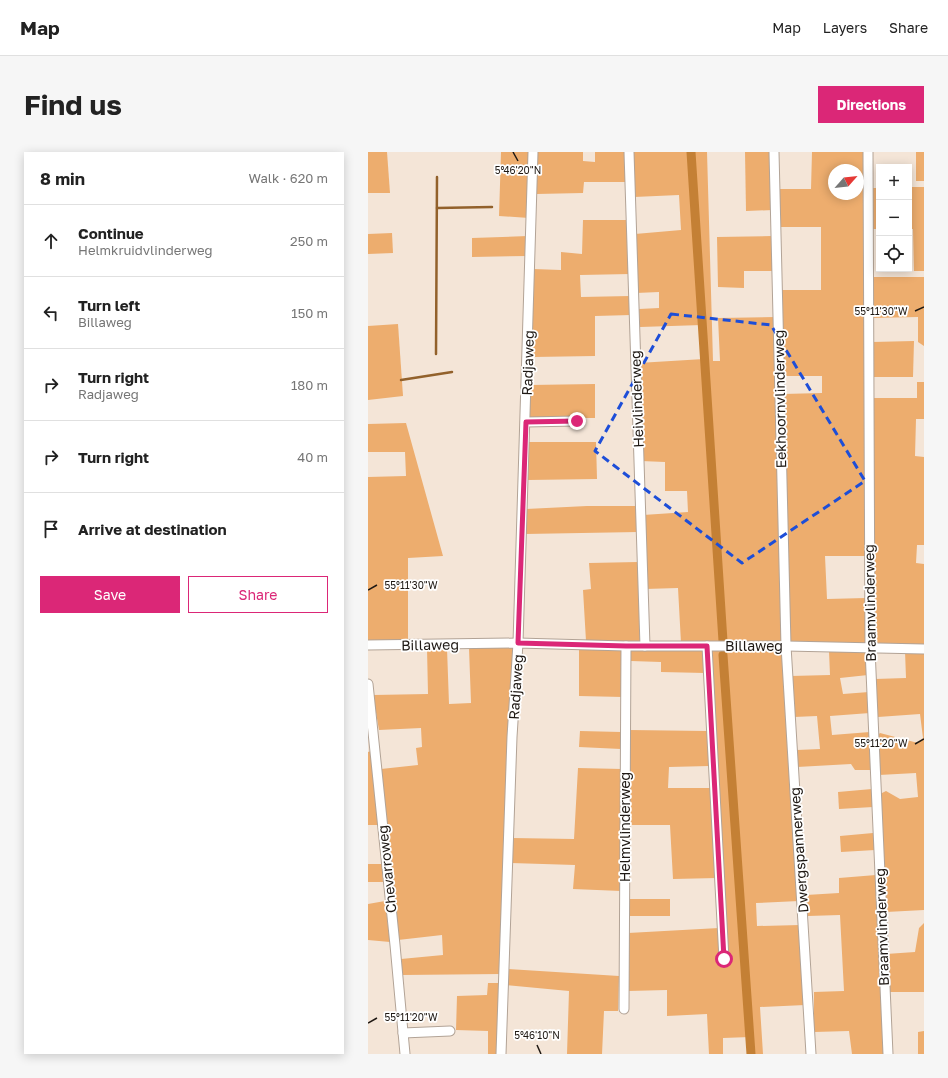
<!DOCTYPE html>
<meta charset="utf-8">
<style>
body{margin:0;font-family:"Golos Text",sans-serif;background:#f6f6f6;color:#222}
.controls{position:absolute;right:12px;top:12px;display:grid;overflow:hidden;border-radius:0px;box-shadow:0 2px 10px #0003}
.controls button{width:36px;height:36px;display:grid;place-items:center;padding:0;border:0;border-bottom:1px solid #e0e0e0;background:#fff;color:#222;font:20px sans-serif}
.compass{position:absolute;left:460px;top:12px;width:36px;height:36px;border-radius:50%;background:#fff;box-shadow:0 2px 10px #0003;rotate:63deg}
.stop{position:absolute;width:12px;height:12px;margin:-9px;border:3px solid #db2777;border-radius:50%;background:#fff}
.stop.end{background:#db2777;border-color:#fff;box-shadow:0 1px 4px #0008}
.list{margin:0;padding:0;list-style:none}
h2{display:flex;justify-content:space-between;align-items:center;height:52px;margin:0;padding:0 16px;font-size:17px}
h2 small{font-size:13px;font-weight:400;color:#767676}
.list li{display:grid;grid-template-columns:26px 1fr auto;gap:12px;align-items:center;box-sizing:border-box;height:72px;padding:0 16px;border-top:1px solid #e0e0e0}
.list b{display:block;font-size:15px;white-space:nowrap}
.list p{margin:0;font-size:13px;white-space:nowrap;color:#767676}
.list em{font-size:13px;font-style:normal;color:#767676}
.actions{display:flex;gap:8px;padding:12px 16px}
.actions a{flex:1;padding:9px 0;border:1px solid #db2777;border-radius:0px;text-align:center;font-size:14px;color:#db2777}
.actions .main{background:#db2777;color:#fff}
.icon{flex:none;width:22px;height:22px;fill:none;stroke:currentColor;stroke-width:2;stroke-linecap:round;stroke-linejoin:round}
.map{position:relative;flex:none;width:556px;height:902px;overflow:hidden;border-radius:0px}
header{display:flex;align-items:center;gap:24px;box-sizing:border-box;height:56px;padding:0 20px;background:#fff;border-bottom:1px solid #e0e0e0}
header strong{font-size:19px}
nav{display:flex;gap:22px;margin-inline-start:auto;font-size:14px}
.intro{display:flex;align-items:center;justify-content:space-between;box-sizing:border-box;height:96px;padding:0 24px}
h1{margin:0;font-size:28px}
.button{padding:10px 18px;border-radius:0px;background:#db2777;color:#fff;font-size:14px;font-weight:700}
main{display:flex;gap:24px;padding:0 24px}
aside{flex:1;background:#fff;border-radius:0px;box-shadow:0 2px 10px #0003}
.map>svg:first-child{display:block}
</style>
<header>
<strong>Map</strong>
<nav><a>Map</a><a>Layers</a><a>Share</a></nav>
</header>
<div class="intro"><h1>Find us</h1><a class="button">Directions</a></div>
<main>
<aside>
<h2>8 min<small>Walk · 620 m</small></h2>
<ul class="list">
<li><svg class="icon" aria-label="ahead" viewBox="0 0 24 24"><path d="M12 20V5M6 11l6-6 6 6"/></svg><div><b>Continue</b><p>Helmkruidvlinderweg</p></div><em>250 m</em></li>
<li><svg class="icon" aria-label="left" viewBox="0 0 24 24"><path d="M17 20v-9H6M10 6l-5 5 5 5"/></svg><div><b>Turn left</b><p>Billaweg</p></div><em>150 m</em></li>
<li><svg class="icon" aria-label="right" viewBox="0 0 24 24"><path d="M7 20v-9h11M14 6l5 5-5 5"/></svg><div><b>Turn right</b><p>Radjaweg</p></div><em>180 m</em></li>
<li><svg class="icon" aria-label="right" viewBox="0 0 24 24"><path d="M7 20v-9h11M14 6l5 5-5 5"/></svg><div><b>Turn right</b></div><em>40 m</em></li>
<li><svg class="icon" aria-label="arrive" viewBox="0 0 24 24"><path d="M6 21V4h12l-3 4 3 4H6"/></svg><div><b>Arrive at destination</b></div></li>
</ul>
<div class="actions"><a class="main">Save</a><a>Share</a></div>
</aside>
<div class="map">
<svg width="556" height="902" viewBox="0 0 556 902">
<rect width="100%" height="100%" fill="#f4e5d7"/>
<g fill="#edad6e" fill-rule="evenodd">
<polygon points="0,0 19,0 22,41 0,41"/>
<polygon points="133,0 163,0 161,66 131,64"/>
<polygon points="169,0 215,0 215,9 227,10 227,0 257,0 258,30 216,30 215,41 168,42"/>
<polygon points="266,0 339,0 345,209 352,209 350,166 408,165 415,491 313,491 310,436 277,437 275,363 320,360 319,339 297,339 297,310 273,309 270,211 336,207 334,173 272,175 271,157 291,156 291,140 268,141 267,82 313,78 311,43 266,45"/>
<polygon points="377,0 403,0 405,58 378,59"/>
<path d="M 444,0 L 496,0 L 498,404 L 457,404 L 459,447 L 498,446 L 499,494 L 422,492 L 415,242 L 454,241 L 454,224 L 415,224 L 413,138 L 453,138 L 453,75 L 410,75 L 410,37 L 443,37 ZM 466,18 L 490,18 L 490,42 L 466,42 Z"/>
<rect x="548" y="0" width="8" height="29"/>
<polygon points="541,35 556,35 556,119 546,119 545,77 541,77"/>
<polygon points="503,36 511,36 511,77 504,77"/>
<polygon points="215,68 260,68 262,122 212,123 213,145 262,144 263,163 227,164 227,204 165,205 165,117 193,118 193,100 214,102"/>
<polygon points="24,81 25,101 0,102 0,82"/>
<polygon points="160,84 159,104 104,105 104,86"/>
<polygon points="404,84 404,119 376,119 376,136 350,135 349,85"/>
<polygon points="503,125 556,125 556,194 550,190 550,165 503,166"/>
<polygon points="30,172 35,244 0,248 0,174"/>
<polygon points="546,189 545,225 504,225 504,190"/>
<polygon points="549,230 556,230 556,267 548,267 547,304 556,305 556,393 549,393 548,411 556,412 556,494 503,494 503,246 549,246"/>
<polygon points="227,232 227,266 161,266 162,233"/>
<polygon points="38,271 75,404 40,406 40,489 0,489 0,325 38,324 37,300 0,300 0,272"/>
<polygon points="161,290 228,290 229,327 160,328"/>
<polygon points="219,354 269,354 270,380 157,382 158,357"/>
<polygon points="270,410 272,490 218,489 215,438 223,437 221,411"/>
<polygon points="147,494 133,822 34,823 33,807 75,803 74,783 30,788 13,617 50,613 48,596 54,595 53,576 11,578 5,543 60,542 59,496 79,496 81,552 103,551 101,496"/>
<polygon points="211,496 256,496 255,545 211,544"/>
<polygon points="263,497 337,497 337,521 293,520 293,510 263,509"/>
<polygon points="344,498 415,498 431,749 388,751 389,774 432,773 437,853 392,855 395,902 383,902 382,885 355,886 355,902 341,902 339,862 299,864 299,838 260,839 260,781 351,776 353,811 360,811"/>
<polygon points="461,499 500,499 500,523 472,526 475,542 501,540 502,561 462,564 464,583 502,580 503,618 487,618 483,612 429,615 429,598 452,597 449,564 426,565 423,524 462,523"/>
<polygon points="537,499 556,500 556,758 518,760 512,642 518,639 532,647 550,645 548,621 511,623 509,584 512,581 550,591 555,586 552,562 510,565 507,527 538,526"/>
<polygon points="261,578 339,579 341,614 301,615 300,636 344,636 349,726 305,727 302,673 260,673"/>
<polygon points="212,579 253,580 253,597 211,595"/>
<polygon points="3,599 11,673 0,673 0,600"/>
<polygon points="210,616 254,617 253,739 205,737 207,713 143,711 144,686 206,687"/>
<polygon points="504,637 505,655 471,657 470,640"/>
<polygon points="505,681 507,698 473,700 472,684"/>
<polygon points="0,712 14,712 15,730 0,730"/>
<polygon points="508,723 516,902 484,902 481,879 446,880 446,840 476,839 472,763 440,764 438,743 471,741 471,726"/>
<rect x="261" y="747" width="41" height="17"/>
<polygon points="17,749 22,790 0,788 0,752"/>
<polygon points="556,771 556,840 519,840 518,802 547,800 551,776"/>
<polygon points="139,817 251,824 250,859 236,859 234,902 199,902 201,839 138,833"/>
<polygon points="120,831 132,831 131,902 120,902 120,879 88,878 89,844 119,843"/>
<polygon points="556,879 556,902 550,902 550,880"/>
</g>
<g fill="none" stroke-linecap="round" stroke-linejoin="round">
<g stroke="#92612b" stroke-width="2.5">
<polyline points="69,56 124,55"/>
<polyline points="68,202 69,25"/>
<polyline points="33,228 84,220"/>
</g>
<g stroke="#c48035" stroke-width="9">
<polyline points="323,0 355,489"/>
<polyline points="355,503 383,902"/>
</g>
<g stroke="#b2a396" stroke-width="11">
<g id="minor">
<polyline points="261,0 277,494"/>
<polyline points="406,0 418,494 443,902"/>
<polyline points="500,0 502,497 520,902"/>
<polyline points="158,270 209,269"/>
<polyline points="0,493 150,491 258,494 418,494 556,497"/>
<polyline points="339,494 356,807"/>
<polyline points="0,532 27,793 37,902"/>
<polyline points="256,857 258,494"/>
<polyline points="35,881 82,879"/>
<polyline points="133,902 144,585 150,491 165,0"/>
</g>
</g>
<use href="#minor" stroke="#fff" stroke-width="9"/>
</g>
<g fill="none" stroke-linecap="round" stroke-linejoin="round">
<polyline stroke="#db2777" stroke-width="5" points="209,269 158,270 150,491 258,494 339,494 356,807"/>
</g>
<path fill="none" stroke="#1d4ed8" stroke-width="3" stroke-dasharray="8 5" stroke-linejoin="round" d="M 303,162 L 403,173 L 497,329 L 374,411 L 227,299 Z"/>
<path fill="none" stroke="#1f1914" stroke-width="1.5" d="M 145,0 L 150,9M 547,159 L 556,155M 0,438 L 9,433M 547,592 L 556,587M 0,871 L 9,866M 169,893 L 173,902"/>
<g text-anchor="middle" stroke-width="3.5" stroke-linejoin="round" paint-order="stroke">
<g font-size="14" fill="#1f1914" stroke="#fff">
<text transform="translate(160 211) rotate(-88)" y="5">Radjaweg</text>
<text transform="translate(269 247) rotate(-92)" y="5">Heivlinderweg</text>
<text transform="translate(412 247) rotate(-91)" y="5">Eekhoornvlinderweg</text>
<text transform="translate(502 451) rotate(-91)" y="5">Braamvlinderweg</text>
<text transform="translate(62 493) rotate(-1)" y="5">Billaweg</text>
<text x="386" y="499">Billaweg</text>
<text transform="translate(148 535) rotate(-86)" y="5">Radjaweg</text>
<text transform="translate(257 675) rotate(-90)" y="5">Helmvlinderweg</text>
<text transform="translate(431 698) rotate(-94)" y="5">Dwergspannerweg</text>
<text transform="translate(19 717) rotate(-96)" y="5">Chevarroweg</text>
<text transform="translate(514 775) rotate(-92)" y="5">Braamvlinderweg</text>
</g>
</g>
<g font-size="10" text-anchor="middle" fill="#1f1914" stroke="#fff" stroke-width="3.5" stroke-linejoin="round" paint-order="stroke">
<text x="150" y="22">5°46'20"N</text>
<text x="513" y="163">55°11'30"W</text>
<text x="43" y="437">55°11'30"W</text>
<text x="513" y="595">55°11'20"W</text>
<text x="43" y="869">55°11'20"W</text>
<text x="169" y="887">5°46'10"N</text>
</g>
</svg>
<div class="controls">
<button>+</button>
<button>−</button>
<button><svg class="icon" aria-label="locate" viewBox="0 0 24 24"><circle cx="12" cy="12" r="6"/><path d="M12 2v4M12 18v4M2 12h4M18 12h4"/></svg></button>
</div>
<svg class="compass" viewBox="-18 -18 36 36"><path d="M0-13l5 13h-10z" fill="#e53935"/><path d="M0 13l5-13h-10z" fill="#767676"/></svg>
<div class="stop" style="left:356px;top:807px"></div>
<div class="stop end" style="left:209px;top:269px"></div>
</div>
</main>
